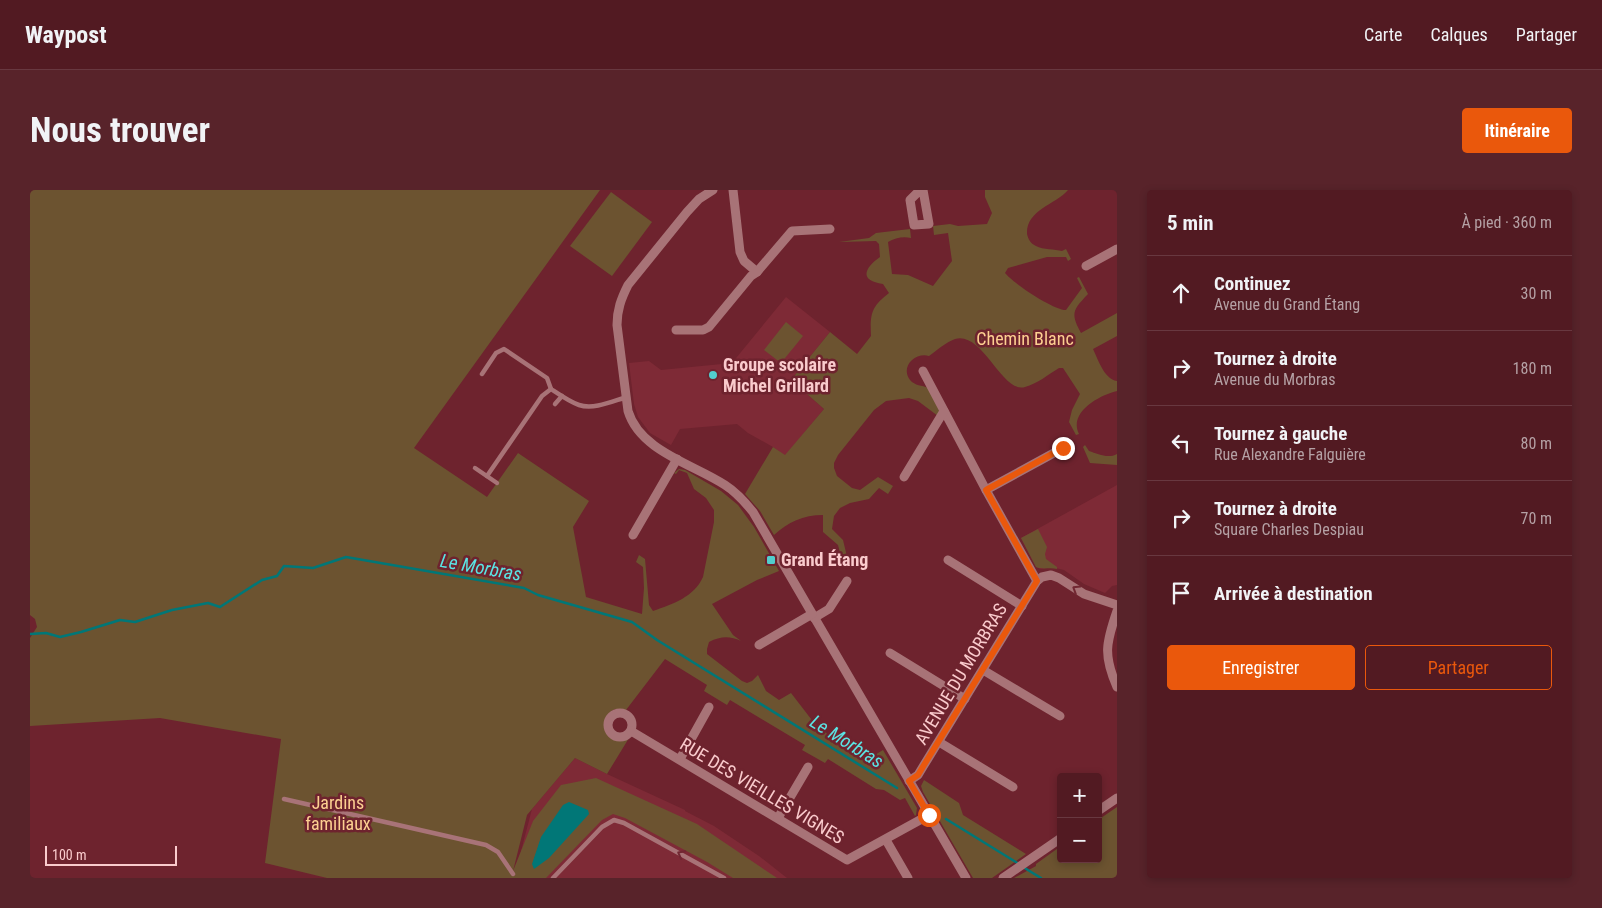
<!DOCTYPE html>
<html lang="fr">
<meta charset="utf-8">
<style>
body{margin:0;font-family:"Roboto Condensed",sans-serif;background:#58232a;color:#f1f3f6}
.controls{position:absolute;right:15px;bottom:15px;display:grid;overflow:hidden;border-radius:5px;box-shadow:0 2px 8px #0003}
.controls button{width:45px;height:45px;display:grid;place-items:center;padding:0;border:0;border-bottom:1px solid #683840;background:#521a22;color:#f1f3f6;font:25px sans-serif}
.scale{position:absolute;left:15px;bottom:12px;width:132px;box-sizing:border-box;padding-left:5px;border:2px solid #facbcd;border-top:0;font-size:14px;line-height:18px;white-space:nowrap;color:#facbcd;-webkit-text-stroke:4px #6e232e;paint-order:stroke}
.stop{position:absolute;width:15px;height:15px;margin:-11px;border:4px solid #ea580c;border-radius:50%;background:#fff}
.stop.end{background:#ea580c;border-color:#fff;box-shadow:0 1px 5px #0008}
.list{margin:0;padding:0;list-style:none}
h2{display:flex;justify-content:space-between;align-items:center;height:65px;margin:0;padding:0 20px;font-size:21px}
h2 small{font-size:16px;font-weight:400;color:#b5a1a5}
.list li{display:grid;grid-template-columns:32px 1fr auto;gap:15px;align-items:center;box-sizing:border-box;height:75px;padding:0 20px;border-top:1px solid #683840}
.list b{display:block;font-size:19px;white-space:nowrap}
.list p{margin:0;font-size:16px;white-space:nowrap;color:#b5a1a5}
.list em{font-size:16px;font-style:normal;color:#b5a1a5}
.actions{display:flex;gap:10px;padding:15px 20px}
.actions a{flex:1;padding:11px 0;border:1px solid #ea580c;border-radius:5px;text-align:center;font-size:18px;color:#ea580c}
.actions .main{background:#ea580c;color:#fff}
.icon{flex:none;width:28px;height:28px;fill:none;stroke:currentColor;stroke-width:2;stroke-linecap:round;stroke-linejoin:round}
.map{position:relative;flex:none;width:1087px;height:688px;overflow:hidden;border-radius:5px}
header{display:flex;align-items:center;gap:30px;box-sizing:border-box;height:70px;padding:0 25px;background:#521a22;border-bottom:1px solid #683840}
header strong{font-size:24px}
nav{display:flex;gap:28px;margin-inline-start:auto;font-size:18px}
.intro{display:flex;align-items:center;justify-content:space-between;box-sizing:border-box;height:120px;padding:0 30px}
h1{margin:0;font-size:35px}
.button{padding:12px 22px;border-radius:5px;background:#ea580c;color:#fff;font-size:18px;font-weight:700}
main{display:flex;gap:30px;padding:0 30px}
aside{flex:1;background:#521a22;border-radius:5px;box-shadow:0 2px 8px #0003}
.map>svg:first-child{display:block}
</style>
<header>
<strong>Waypost</strong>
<nav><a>Carte</a><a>Calques</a><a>Partager</a></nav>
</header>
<div class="intro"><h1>Nous trouver</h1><a class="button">Itinéraire</a></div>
<main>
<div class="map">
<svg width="1087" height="688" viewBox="0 0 1087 688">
<rect width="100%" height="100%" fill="#6e232e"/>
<g fill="#7e2a36">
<polygon points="756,107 800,142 761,190 794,219 755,266 743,257 718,243 707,234 650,239 641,255 620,243 608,227 604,214 599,173 619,171 631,180 702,173"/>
<polygon points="1087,295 1087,395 1082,396 1075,403 1054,394 1034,380 1021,377 1011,379 1006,377 991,348"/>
<polygon points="545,568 577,584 655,620 655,621 684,636 729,666 757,688 484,688 502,619"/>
</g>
<g fill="#6c5330">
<path d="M 0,0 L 570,0 L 384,258 L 457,307 L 488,263 L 559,311 L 543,337 L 556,407 L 612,424 L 614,398 L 613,377 L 606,372 L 609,365 L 615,369 L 619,415 L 623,421 C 643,414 664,407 673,387 L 684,332 L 684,320 L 676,308 L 664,299 L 657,283 L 649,280 L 646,284 L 644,283 L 649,279 L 655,280 L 691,301 L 708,315 L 724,337 L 749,381 L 727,390 L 682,414 L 703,445 L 711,451 C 700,446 691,446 679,452 L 677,459 L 677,464 L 712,491 L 717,493 L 722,491 L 728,485 L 736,501 L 749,510 L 761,503 L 788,538 L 794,540 L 801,549 L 835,571 L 853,560 L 887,618 L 886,625 L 885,626 L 875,608 L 870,610 L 854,600 L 846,599 L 798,569 L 795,573 L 772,560 L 775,555 L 700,510 L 697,515 L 674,501 L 677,495 L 635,469 L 596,520 L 585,519 C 573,526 572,536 579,547 L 589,551 L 599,548 L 577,584 L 545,568 L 497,625 L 483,681 L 503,631 L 531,595 L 566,588 L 667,634 L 747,688 L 703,688 L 677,672 L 595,628 L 583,624 L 572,630 L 516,688 L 297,688 L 235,673 L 251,549 L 130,528 L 0,536 L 0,448 L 7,437 L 5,429 L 0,425 Z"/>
<path d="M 955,0 L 1038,0 C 1025,15 996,20 997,44 C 998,49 1001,54 1006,56 C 1013,60 1025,59 1032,61 L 1036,59 L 1041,69 L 1038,71 L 1036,67 L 1017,67 L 978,78 L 975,83 C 983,93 1023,120 1036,120 L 1052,98 L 1047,88 L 1049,87 L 1058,104 C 1043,120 1040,123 1051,143 L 1087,123 L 1087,146 L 1063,159 C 1068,169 1074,189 1087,191 L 1087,201 C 1070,205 1038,222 1049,244 L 1046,245 L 1039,232 L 1042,220 L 1050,204 L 1033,178 L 1029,178 C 1019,184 1007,194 995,197 C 972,204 953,141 925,149 C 916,152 906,161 899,166 C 885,162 870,177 880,190 C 885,196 892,195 898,198 L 910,219 L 908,226 L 888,211 L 879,208 L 856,211 L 844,220 L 808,265 L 804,273 L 804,278 L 807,286 L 822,298 L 830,300 L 848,287 L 863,296 L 858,304 L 849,298 L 839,309 L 820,313 L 810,318 L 804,326 L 802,339 L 813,350 L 819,375 L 812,371 L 808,355 L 793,342 L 793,325 C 773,325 758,332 744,345 L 730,321 L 715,304 L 743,257 L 755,265 L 794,219 L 761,190 L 800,142 L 827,164 L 841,146 C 840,124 841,117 859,103 L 853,94 C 829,91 834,78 850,67 L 849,54 L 846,51 L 809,52 L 839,48 L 846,43 L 880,39 L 881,48 C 873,46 865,48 858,52 L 862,84 L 878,85 L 903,96 L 922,71 L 918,43 L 904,45 L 903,36 L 920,34 L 928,36 L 957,34 L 962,23 L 955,7 Z"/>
<polygon points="581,2 622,32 582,86 540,56"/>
<polygon points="756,132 773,146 751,173 734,160"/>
<path d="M 1055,255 L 1059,261 C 1068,264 1078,269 1087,264 L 1087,275 L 1060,273 L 1053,257 Z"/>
<path d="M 1008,339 L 1017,357 L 1015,364 L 1016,369 L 1027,377 L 1027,379 C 1020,377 1013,380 1006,377 L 991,348 Z"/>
<polygon points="894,590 929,613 933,625 996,664 962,688 943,688 893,602 891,596"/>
<polygon points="1087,617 1087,688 984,688 1006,676 1006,674 1031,656 1031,669 1068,669 1068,630"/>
</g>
<polygon fill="#017777" points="539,612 558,620 559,624 519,668 504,679 502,674 511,647 533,615"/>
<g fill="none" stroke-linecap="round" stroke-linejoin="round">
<g stroke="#017777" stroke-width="2.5">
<polyline points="0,444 16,443 30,447 51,442 90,430 105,432 142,420 178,413 190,417 232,390 247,386 254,376 283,378 316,367 494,398 508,405 602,432 627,450 867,598"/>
<polyline points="916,629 989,674"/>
<polyline points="993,677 1011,688"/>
</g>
<g stroke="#a87377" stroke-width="4.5">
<polyline points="452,184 466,163 474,159 517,188 521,199"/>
<polyline points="525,214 532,206"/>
<polyline points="445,278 467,293"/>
<path d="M 457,286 L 512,206 L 521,199 C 530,205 540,212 549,215 C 564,220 583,211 597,207"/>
<polyline points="254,609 456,655 468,662 483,684"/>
<polyline points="523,688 572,637 584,630 594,633 694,688"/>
</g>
<g stroke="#a87377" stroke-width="9">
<path d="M 683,0 L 669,9 L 657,22 L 598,95 C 591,109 587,120 587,135 L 598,221 C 610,261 663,274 695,295 C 706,302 715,312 723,322 L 936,688"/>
<polyline points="703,0 710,62 714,71 727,82"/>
<polyline points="890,0 880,10 884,35 899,34 893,0"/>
<polyline points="1056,76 1087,59"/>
<polyline points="646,140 673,140 679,137 721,86 727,82 762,41 800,39"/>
<polyline points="893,181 956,300 1007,391"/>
<polyline points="874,287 914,221"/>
<polyline points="956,300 1033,258"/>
<polyline points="603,345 647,269"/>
<polyline points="918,370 992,416"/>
<path d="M 1087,421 C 1076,453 1073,465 1087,497"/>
<polyline points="784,428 799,419 817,391"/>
<polyline points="729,455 782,424"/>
<polyline points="860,463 935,509"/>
<polyline points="953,480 1030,526"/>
<circle cx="590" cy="535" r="12"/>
<polyline points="601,541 817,670 899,625"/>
<polyline points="909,552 983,597"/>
<polyline points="650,569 679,517"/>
<polyline points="879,591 888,585 894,575 1007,391 1012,387 1021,385 1029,388 1054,404 1087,415"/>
<polyline points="1068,621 1087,608"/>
<polyline points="748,628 778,577"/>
<polyline points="856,650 878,688"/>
<polyline points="973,688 1031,648"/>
</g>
</g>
<defs><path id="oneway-chevron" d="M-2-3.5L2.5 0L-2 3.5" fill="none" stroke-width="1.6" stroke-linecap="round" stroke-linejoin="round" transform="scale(1.25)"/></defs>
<g stroke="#712732">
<use href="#oneway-chevron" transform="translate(1046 399) rotate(-148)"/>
<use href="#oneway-chevron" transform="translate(651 664) rotate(-152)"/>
</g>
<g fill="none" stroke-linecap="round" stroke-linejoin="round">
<polyline stroke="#ea580c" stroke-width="6" points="899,625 879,591 888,585 894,575 1007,391 956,300 1033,258"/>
</g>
<g fill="#52cdcd" stroke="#6e232e" stroke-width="2">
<circle cx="683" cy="185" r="5"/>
<rect x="736" y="365" width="10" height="10" rx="2.5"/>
</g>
<g text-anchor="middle" stroke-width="5" stroke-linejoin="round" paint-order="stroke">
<g font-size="18" fill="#fdd091" stroke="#6e232e">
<text x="995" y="155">Chemin Blanc</text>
<text x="308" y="619">Jardins<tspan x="308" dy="21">familiaux</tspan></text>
</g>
<g font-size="18" font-weight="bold" fill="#facbcd" stroke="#6e232e" text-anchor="start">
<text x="693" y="181">Groupe scolaire<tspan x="693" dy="21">Michel Grillard</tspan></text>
<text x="751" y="376">Grand Étang</text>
</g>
<g font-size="18" fill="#facbcd" stroke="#6e232e">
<text transform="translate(931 484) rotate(-59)" y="6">AVENUE DU MORBRAS</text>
<text transform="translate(732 601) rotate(31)" y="6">RUE DES VIEILLES VIGNES</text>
</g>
<g font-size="19" font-style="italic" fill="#5be4e4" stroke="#6e232e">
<text transform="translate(451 377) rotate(10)" y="7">Le Morbras</text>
<text transform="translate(817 551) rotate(32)" y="7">Le Morbras</text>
</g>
</g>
</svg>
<div class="controls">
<button>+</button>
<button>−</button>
</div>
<div class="scale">100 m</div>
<div class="stop" style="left:899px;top:625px"></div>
<div class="stop end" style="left:1033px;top:258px"></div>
</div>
<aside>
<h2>5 min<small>À pied · 360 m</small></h2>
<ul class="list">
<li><svg class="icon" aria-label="ahead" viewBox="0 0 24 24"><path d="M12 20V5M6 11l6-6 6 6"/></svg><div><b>Continuez</b><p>Avenue du Grand Étang</p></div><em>30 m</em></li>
<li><svg class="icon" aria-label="right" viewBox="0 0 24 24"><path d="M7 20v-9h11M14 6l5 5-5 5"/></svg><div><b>Tournez à droite</b><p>Avenue du Morbras</p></div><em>180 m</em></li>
<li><svg class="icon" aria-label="left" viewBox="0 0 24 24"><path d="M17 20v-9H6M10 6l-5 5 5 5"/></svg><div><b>Tournez à gauche</b><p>Rue Alexandre Falguière</p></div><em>80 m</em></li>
<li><svg class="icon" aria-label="right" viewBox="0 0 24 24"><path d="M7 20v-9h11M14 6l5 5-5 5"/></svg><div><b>Tournez à droite</b><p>Square Charles Despiau</p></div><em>70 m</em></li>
<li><svg class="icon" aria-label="arrive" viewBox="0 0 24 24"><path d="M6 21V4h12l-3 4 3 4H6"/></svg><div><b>Arrivée à destination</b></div></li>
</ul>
<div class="actions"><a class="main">Enregistrer</a><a>Partager</a></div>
</aside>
</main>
